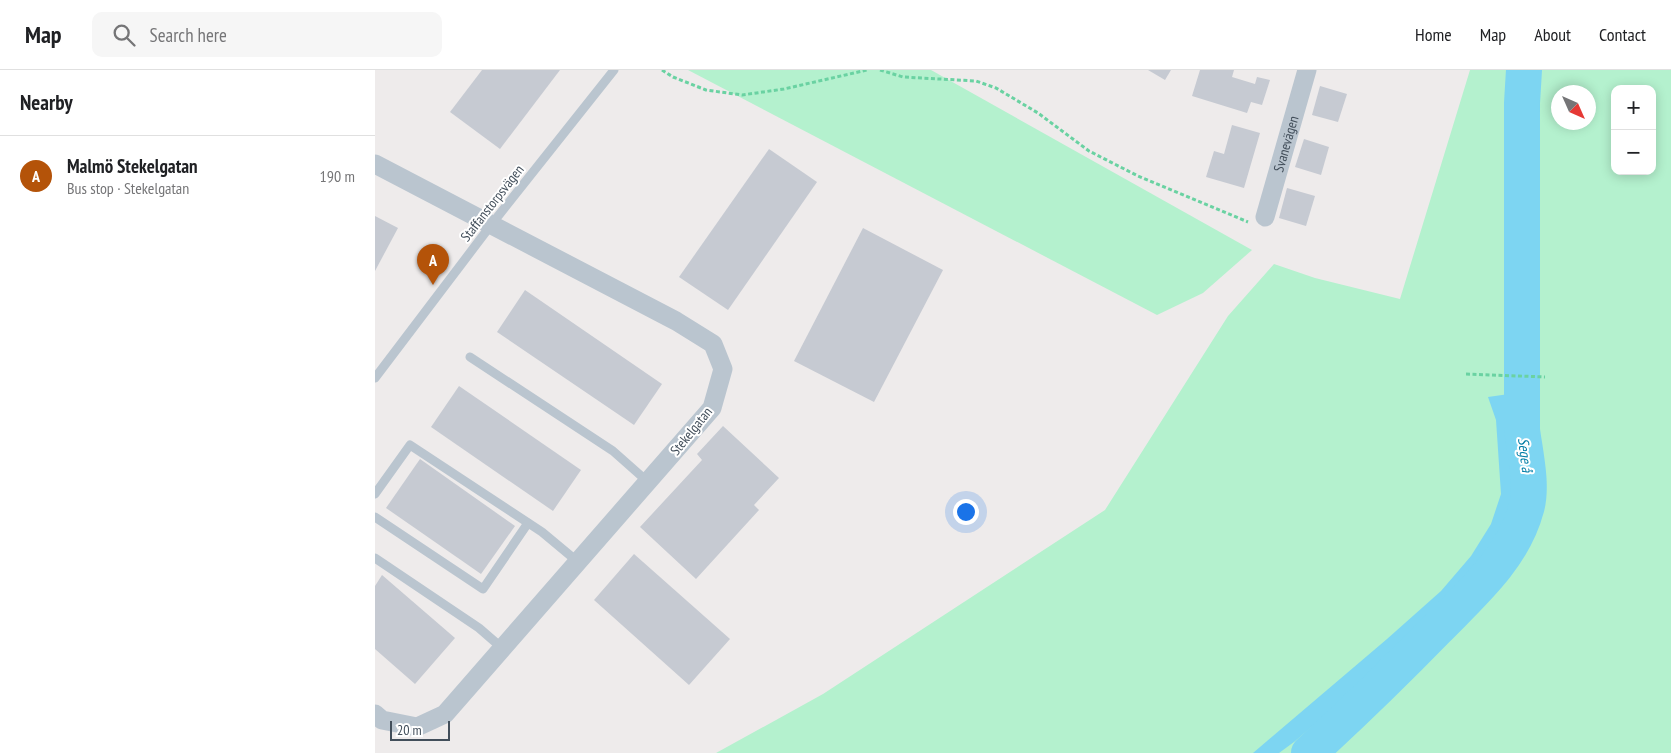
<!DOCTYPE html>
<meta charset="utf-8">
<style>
body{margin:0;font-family:"PT Sans Narrow",sans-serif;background:#f6f6f6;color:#202124}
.controls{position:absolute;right:15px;top:15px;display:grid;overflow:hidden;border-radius:10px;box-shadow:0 2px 12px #0003}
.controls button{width:45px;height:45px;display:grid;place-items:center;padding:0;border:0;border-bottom:1px solid #e0e0e0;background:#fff;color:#202124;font:25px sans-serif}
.compass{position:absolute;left:1176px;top:15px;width:45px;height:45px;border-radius:50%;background:#fff;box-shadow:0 2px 12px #0003;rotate:135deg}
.scale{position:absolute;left:15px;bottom:12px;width:60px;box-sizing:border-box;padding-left:5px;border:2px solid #424e5a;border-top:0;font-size:14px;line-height:18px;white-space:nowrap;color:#424e5a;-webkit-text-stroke:4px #fff;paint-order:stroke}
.you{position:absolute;left:590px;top:441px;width:18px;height:18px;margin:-12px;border:4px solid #fff;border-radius:50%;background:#1a73e8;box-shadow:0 0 0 8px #1a73e833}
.badge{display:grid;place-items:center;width:32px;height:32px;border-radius:50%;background:#b45309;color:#fff;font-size:16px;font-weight:700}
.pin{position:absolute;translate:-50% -41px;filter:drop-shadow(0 1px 2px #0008)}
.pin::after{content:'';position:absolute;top:26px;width:18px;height:15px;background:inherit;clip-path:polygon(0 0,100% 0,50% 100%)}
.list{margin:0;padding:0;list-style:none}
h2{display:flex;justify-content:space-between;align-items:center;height:65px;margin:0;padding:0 20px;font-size:21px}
h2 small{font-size:16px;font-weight:400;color:#757577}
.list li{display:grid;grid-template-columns:32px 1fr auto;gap:15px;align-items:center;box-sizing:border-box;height:80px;padding:0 20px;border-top:1px solid #e0e0e0}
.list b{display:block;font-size:19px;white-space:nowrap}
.list p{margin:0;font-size:16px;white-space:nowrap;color:#757577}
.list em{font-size:16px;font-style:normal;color:#757577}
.icon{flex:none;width:28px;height:28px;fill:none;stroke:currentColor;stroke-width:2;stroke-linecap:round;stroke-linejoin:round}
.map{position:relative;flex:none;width:1296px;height:683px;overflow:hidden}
header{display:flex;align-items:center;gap:30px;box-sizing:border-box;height:70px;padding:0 25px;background:#fff;border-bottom:1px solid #e0e0e0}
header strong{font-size:24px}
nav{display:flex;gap:28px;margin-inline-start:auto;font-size:18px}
.search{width:350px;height:45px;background:#f6f6f6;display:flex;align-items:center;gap:12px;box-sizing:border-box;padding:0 18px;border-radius:10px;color:#757577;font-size:19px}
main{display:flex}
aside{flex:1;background:#fff}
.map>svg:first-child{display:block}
</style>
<header>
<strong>Map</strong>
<div class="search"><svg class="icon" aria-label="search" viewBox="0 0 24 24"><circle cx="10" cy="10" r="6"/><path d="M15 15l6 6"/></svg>Search here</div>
<nav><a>Home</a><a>Map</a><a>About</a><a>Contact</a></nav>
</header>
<main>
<aside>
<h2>Nearby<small></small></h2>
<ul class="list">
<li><span class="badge">A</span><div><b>Malmö Stekelgatan</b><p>Bus stop · Stekelgatan</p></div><em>190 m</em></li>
</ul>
</aside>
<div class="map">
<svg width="1296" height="683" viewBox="0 0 1296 683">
<rect width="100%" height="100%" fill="#eeebeb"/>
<g fill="#b4f1ce" fill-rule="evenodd">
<polygon points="313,0 556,0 877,180 828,223 782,245"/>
<path d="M 1095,0 L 1296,0 L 1296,683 L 341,683 L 448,624 L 730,440 L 853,246 L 899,194 L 940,208 L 1025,229 ZM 1240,19 L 1277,19 L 1277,101 L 1240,101 ZM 1184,22 L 1214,22 L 1214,52 L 1184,52 Z"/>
</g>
<polygon fill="#7dd5f2" points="1134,324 1144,432 1130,465 1111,494 1077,530 1004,599 919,672 904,683 878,683 1012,569 1066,521 1096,486 1116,454 1126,424 1121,350 1113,327"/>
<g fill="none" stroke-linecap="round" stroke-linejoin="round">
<path stroke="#7dd5f2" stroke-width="36" d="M 934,683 C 978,643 1020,602 1062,559 C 1096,524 1138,488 1151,439 C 1158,417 1150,383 1147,360 L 1147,33 L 1149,0"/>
</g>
<g fill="#c6cad2">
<polygon points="107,0 185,0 125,79 75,42"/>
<polygon points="773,0 796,0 790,10"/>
<polygon points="825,0 859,0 857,7 880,14 882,7 895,10 887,35 876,32 872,43 817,26"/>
<polygon points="945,16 972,24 963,52 937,45"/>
<polygon points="857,55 885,63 869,118 831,107 839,81 849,84"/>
<polygon points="929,69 954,77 946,105 920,97"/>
<polygon points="394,79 442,112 353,240 304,207"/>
<polygon points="912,118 940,126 931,156 904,148"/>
<polygon points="0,146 23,158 0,201"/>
<polygon points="488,158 568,200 499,332 419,291"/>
<polygon points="150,220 287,314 259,355 122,262"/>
<polygon points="84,316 206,400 178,441 56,357"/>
<polygon points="348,356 404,408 379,435 384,440 321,509 265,457 327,390 322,384"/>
<polygon points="45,389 140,456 106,504 11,438"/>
<polygon points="259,484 355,569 314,615 219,530"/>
<polygon points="7,505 80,568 40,614 0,579 0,516"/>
</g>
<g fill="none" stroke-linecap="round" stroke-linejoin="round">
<g stroke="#6ad2a2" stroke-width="3" stroke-dasharray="4 2.5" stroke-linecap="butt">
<polyline points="287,0 298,7 331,20 367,25 409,19 492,0"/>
<polyline points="505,0 528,7 601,11 621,18 663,43 714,81 763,106 873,152"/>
<polyline points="1091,304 1170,307"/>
</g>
<g stroke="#bac5cf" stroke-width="9">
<polyline points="95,287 238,381 273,412"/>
<polyline points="0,308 116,155 239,0"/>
<polyline points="0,424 35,375 167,462 203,492"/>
<polyline points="0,447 108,519 153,453"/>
<polyline points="0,488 104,558 127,578"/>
</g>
<g stroke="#bac5cf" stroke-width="19">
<polyline points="0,94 301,251 338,274 348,299 337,338 70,644 42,657 7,650 0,644"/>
<path id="s1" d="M 890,147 L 932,0"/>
</g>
</g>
<g text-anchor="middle" stroke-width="4" stroke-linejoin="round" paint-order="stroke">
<g font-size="14" fill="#424e5a" stroke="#fff">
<text dy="5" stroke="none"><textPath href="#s1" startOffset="76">Svanevägen</textPath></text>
<text transform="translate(117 133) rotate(-52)" y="5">Staffanstorpsvägen</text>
<text transform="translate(316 361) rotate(-51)" y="5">Stekelgatan</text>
</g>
<g font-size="15" font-style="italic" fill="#027da6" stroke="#fff">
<text transform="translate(1150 385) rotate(83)" y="5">Sege å</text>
</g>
</g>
</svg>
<div class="controls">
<button>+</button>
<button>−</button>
</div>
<svg class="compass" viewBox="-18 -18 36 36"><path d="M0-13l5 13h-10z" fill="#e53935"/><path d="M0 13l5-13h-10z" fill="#757577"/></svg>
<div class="scale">20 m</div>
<div class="you"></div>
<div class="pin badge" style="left:58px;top:215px">A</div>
</div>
</main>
